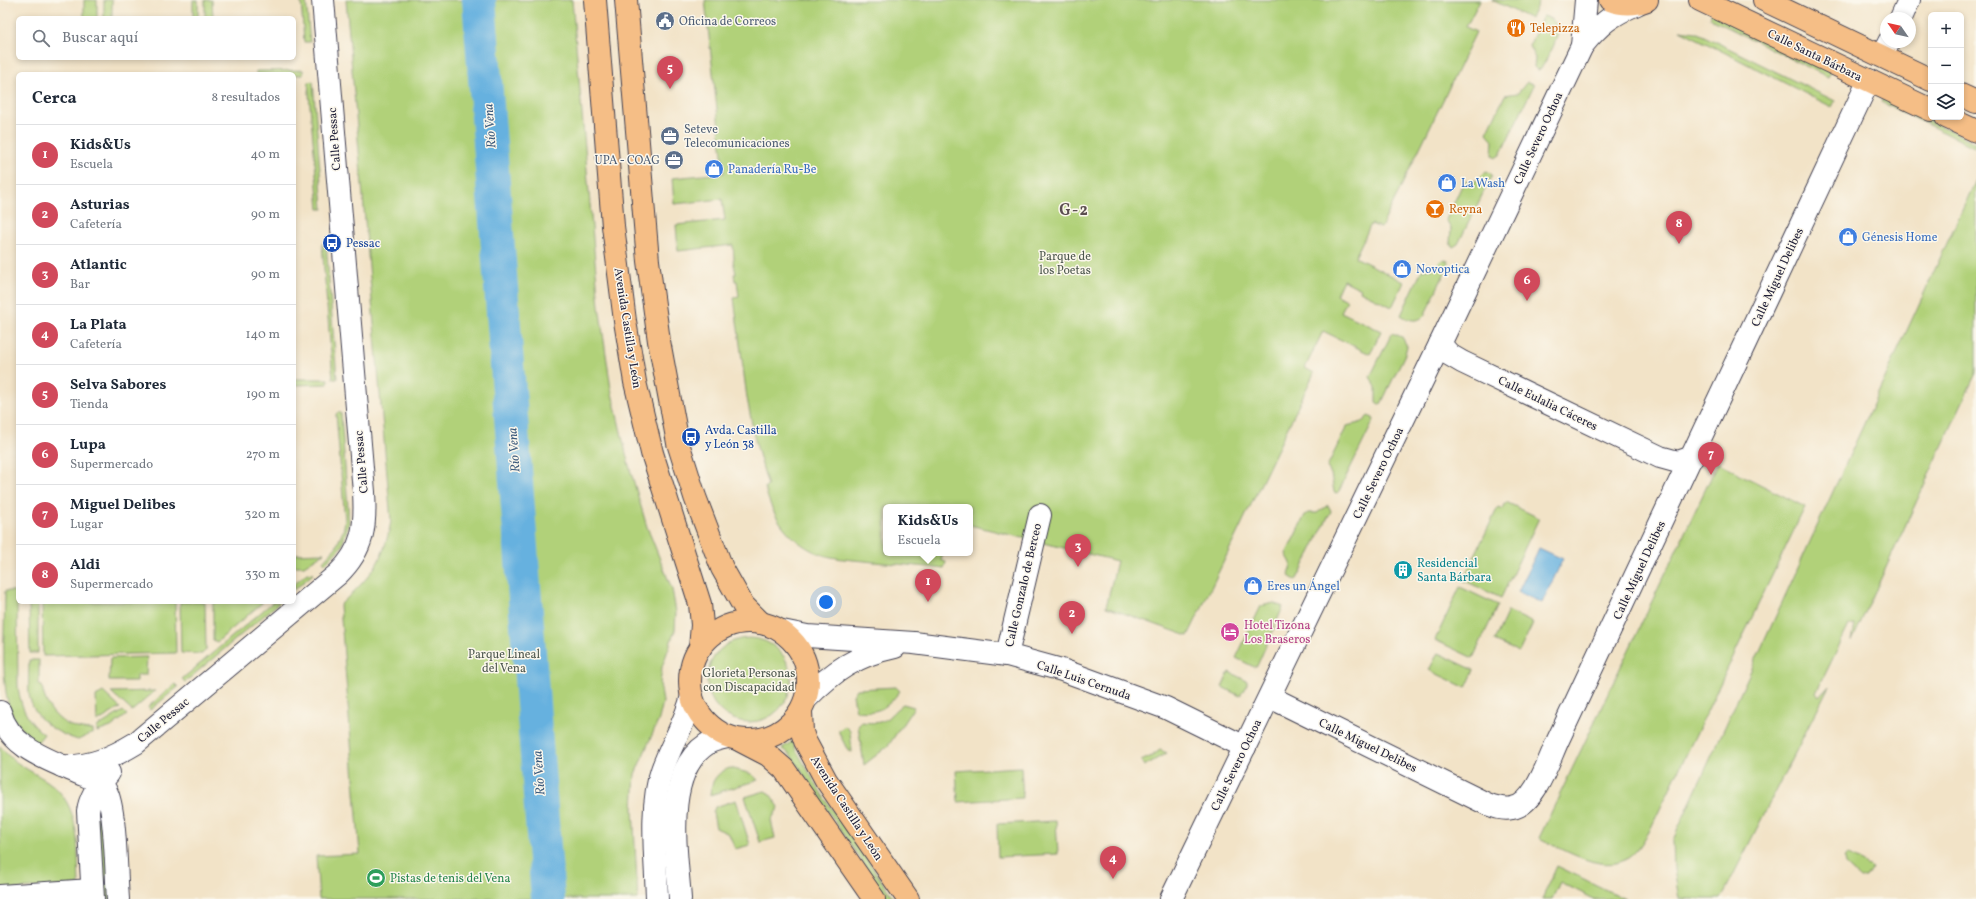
<!DOCTYPE html>
<html lang="es">
<meta charset="utf-8">
<style>
body{margin:0;font-family:Vollkorn,serif;background:#f6f6f7;color:#1f2937}
.controls{position:absolute;right:12px;top:12px;display:grid;overflow:hidden;border-radius:6px;box-shadow:0 2px 6px #0003}
.controls button{width:36px;height:36px;display:grid;place-items:center;padding:0;border:0;border-bottom:1px solid #e0e1e3;background:#fff;color:#1f2937;font:20px sans-serif}
.compass{position:absolute;left:1880px;top:12px;width:36px;height:36px;border-radius:50%;background:#fff;box-shadow:0 2px 6px #0003;rotate:304deg}
.you{position:absolute;left:826px;top:602px;width:14px;height:14px;margin:-10px;border:3px solid #fff;border-radius:50%;background:#1a73e8;box-shadow:0 0 0 6px #1a73e833}
.badge{display:grid;place-items:center;width:26px;height:26px;border-radius:50%;background:#d1495b;color:#fff;font-size:13px;font-weight:700}
.pin{position:absolute;translate:-50% -33px;filter:drop-shadow(0 1px 2px #0008)}
.pin::after{content:'';position:absolute;top:21px;width:14px;height:12px;background:inherit;clip-path:polygon(0 0,100% 0,50% 100%)}
.popup{position:absolute;left:883px;top:504px;width:90px;height:52px;box-sizing:border-box;display:grid;place-content:center;border-radius:6px;background:#fff;filter:drop-shadow(0 1px 3px #0005);font-size:13px;white-space:nowrap;color:#747a83}
.popup b{font-size:15px;color:#1f2937}
.popup::after{content:'';position:absolute;left:50%;top:100%;margin-left:-8px;border:8px solid transparent;border-top-color:#fff}
.list{margin:0;padding:0;list-style:none}
h2{display:flex;justify-content:space-between;align-items:center;height:52px;margin:0;padding:0 16px;font-size:17px}
h2 small{font-size:13px;font-weight:400;color:#747a83}
.list li{display:grid;grid-template-columns:26px 1fr auto;gap:12px;align-items:center;box-sizing:border-box;height:60px;padding:0 16px;border-top:1px solid #e0e1e3}
.list b{display:block;font-size:15px;white-space:nowrap}
.list p{margin:0;font-size:13px;white-space:nowrap;color:#747a83}
.list em{font-size:13px;font-style:normal;color:#747a83}
.icon{flex:none;width:22px;height:22px;fill:none;stroke:currentColor;stroke-width:2;stroke-linecap:round;stroke-linejoin:round}
.map{position:relative;flex:none;width:1976px;height:899px;overflow:hidden}
.search{position:absolute;background:#fff;box-shadow:0 2px 6px #0003;left:16px;top:16px;width:280px;height:44px;display:flex;align-items:center;gap:10px;box-sizing:border-box;padding:0 14px;border-radius:6px;color:#747a83;font-size:15px}
.panel{position:absolute;background:#fff;box-shadow:0 2px 6px #0003;left:16px;top:72px;width:280px;height:532px;border-radius:6px}
.map>svg:first-child{display:block}
</style>
<div class="map">
<svg width="1976" height="899" viewBox="0 0 1976 899">
<rect width="100%" height="100%" fill="#fbf7ec"/>
<filter id="ink" filterUnits="userSpaceOnUse"><feTurbulence type="fractalNoise" baseFrequency=".025" numOctaves="2"/><feDisplacementMap in="SourceGraphic" scale="8" xChannelSelector="R" yChannelSelector="G"/><feConvolveMatrix kernelMatrix="1 2 1 2 8 2 1 2 1" color-interpolation-filters="sRGB"/></filter>
<filter id="wash" filterUnits="userSpaceOnUse"><feTurbulence type="fractalNoise" baseFrequency=".012" numOctaves="4" result="noise"/><feDisplacementMap in="SourceGraphic" scale="16" xChannelSelector="R" yChannelSelector="G"/><feGaussianBlur stdDeviation="0.9" result="paint"/><feColorMatrix in="noise" values="0 0 0 0 0 0 0 0 0 0 0 0 0 0 0 0 0 1.4 0 .05"/><feComposite in="paint" operator="in"/></filter>
<g filter="url(#wash)">
<rect width="100%" height="100%" fill="#f2e3c7"/>
<g fill="#b1d179" stroke="#6a7a5a">
<rect x="84" y="0" width="13" height="18"/>
<rect x="104" y="0" width="8" height="18"/>
<rect x="193" y="0" width="5" height="18"/>
<polygon points="205,0 212,0 213,18 205,18"/>
<polygon points="301,0 306,0 310,42 304,42"/>
<path d="M 346,0 L 572,0 L 599,306 L 611,389 L 628,462 L 647,527 L 672,589 L 676,612 L 675,630 L 662,667 L 660,684 L 663,702 L 659,719 L 635,774 L 633,809 L 638,899 L 319,899 L 316,856 L 360,854 L 340,605 C 371,575 383,565 391,521 Z"/>
<path d="M 705,0 L 1480,0 L 1466,27 L 1476,32 L 1381,228 L 1371,224 L 1355,257 L 1404,282 L 1392,307 L 1360,291 L 1361,289 L 1343,280 L 1336,295 L 1347,300 L 1341,312 L 1381,331 L 1370,354 L 1323,331 L 1305,368 L 1314,373 L 1188,636 L 1106,607 L 1117,561 L 970,525 L 970,507 L 886,507 L 886,553 L 939,553 L 943,554 L 941,560 L 946,562 L 944,569 C 921,566 897,564 874,562 C 860,560 844,560 831,557 C 796,550 772,520 765,487 L 768,486 L 755,440 L 747,398 L 734,298 L 739,297 L 737,281 L 735,281 L 734,274 L 736,274 L 733,260 L 734,259 L 733,245 L 678,251 L 676,225 L 725,220 L 722,199 L 674,204 L 672,178 L 724,173 Z"/>
<polygon points="1492,0 1539,0 1531,19"/>
<polygon points="1711,13 1831,72 1828,77 1709,18"/>
<path d="M 1543,16 C 1572,23 1550,52 1541,69 L 1537,70 L 1534,67 L 1535,58 L 1529,46 Z"/>
<polygon points="1680,30 1696,32 1835,101 1832,107"/>
<polygon points="303,70 303,75 256,74 256,71"/>
<polygon points="313,81 323,209 319,209 308,82"/>
<polygon points="1527,82 1533,84 1533,87 1500,155 1495,158 1492,155 1493,140 1487,133 1505,95 1518,93"/>
<polygon points="1883,98 1976,143 1976,148 1881,102"/>
<polygon points="1486,171 1489,172 1492,175 1458,244 1453,247 1450,243 1451,229 1446,220 1463,183 1465,181 1476,181"/>
<polygon points="1976,180 1976,373 1852,641 1855,624 1849,625 1816,693 1819,697 1829,686 1721,899 1679,899 1674,869 1673,840"/>
<polygon points="326,243 337,379 333,379 322,244"/>
<path d="M 1443,259 L 1448,261 L 1449,264 L 1424,316 C 1417,323 1408,320 1401,315 L 1422,270 L 1433,269 Z"/>
<polygon points="1392,333 1402,337 1407,346 1405,354 1381,404 1379,404 1376,402 1376,387 1370,377"/>
<polygon points="294,379 328,379 328,384 294,385"/>
<polygon points="338,412 341,413 349,522 342,546 325,564 323,561 336,547 343,531 345,521 336,414"/>
<path d="M 1368,416 L 1373,418 L 1374,420 L 1339,491 L 1337,493 L 1334,492 L 1331,474 L 1327,467 L 1347,426 C 1356,423 1361,425 1368,416 Z"/>
<path d="M 1718,463 L 1805,507 L 1649,832 C 1644,839 1640,848 1633,854 C 1608,879 1564,849 1539,838 Z"/>
<polygon points="1506,502 1539,518 1501,598 1463,580 1498,507 1503,509"/>
<polygon points="1328,505 1331,511 1297,579 1295,580 1289,576 1291,563 1286,554 1305,515 1308,513 1317,513"/>
<polygon points="324,553 304,566 294,566 294,554"/>
<polygon points="307,573 313,574 294,590 294,584"/>
<polygon points="1460,587 1498,605 1473,658 1435,640"/>
<path d="M 5,591 L 17,591 L 18,687 C 21,707 27,722 44,734 L 36,744 C 26,734 15,724 10,710 C 0,680 5,624 5,591 Z"/>
<polygon points="29,602 38,602 38,653 30,653"/>
<polygon points="42,602 175,602 176,653 43,656"/>
<polygon points="180,602 205,602 206,650 202,654 181,653"/>
<polygon points="213,602 263,602 217,642 213,640"/>
<polygon points="273,602 280,602 185,682 182,679"/>
<polygon points="1274,603 1283,607 1257,666 1254,667 1236,658 1261,606"/>
<polygon points="1508,611 1533,623 1519,652 1494,641"/>
<circle cx="749" cy="680" r="42"/>
<polygon points="1438,653 1474,670 1466,688 1429,670"/>
<polygon points="147,657 146,675 137,675 137,681 109,681 110,658"/>
<path d="M 29,660 L 39,660 L 39,685 L 42,686 C 46,713 65,730 93,730 L 93,733 L 78,740 C 56,733 33,720 29,694 C 28,683 29,671 29,660 Z"/>
<polygon points="1229,672 1247,681 1247,684 1240,696 1222,687"/>
<polygon points="175,684 178,687 150,710 148,707"/>
<path d="M 896,687 L 900,691 C 885,710 879,713 856,711 L 853,695 L 857,689 Z"/>
<polygon points="155,691 132,711 111,692"/>
<polygon points="103,692 120,708 97,722 96,696"/>
<path d="M 903,704 L 914,707 L 888,746 L 864,765 L 858,725 L 861,722 C 890,725 884,718 903,704 Z"/>
<polygon points="123,711 127,715 111,727 97,732 97,727"/>
<polygon points="845,726 850,731 852,752 848,751 839,733 839,730"/>
<polygon points="793,741 796,750 823,796 894,899 888,899 879,887 790,754 782,748"/>
<path d="M 0,746 C 12,763 30,770 47,781 C 82,804 77,848 79,885 L 0,890 Z"/>
<polygon points="1160,750 1167,753 1144,766 1141,761 1152,756"/>
<polygon points="1021,767 1023,798 958,802 956,771"/>
<path d="M 730,768 L 752,774 L 758,780 L 710,795 C 711,781 717,772 730,768 Z"/>
<polygon points="765,791 770,794 779,807 771,820 775,838 760,842 745,797"/>
<polygon points="104,800 112,899 98,899 95,803"/>
<polygon points="736,800 750,845 735,849 729,834 716,828 713,813 715,807"/>
<polygon points="1056,821 1058,854 998,857 997,824"/>
<polygon points="1847,854 1872,868 1866,878 1860,878 1845,864 1844,859"/>
<polygon points="1557,866 1625,899 1594,899 1560,882 1552,899 1542,899"/>
</g>
<polygon fill="#66b1df" stroke="#446a8d" points="1539,548 1563,559 1542,603 1518,592"/>
<g fill="none" stroke-linecap="round" stroke-linejoin="round">
<polyline stroke="#66b1df" stroke-width="34" points="479,0 548,899"/>
</g>
</g>
<g filter="url(#ink)">
<g fill="none" stroke-linecap="round" stroke-linejoin="round">
<g stroke="#413f50" stroke-width="24">
<g id="minor">
<polyline points="1901,18 1909,0"/>
<polyline points="1582,46 1586,0"/>
<polyline points="1882,56 1889,42"/>
<polyline points="1440,344 1450,355 1462,362 1660,457 1678,462 1693,457"/>
<polyline points="782,631 807,636 914,643 1007,655 1062,670 1166,708 1245,747"/>
<polyline points="1007,655 1040,515"/>
<path d="M 1270,697 L 1487,804 C 1495,807 1503,810 1512,808 C 1535,805 1549,759 1558,740 L 1869,80"/>
<path d="M 806,699 C 833,671 857,655 895,647"/>
<path d="M 0,712 C 10,749 50,760 81,774 C 91,778 101,781 106,791 C 116,808 116,876 118,899"/>
<path d="M 62,766 C 89,768 113,757 136,743 L 338,574 C 364,549 366,525 364,492 L 323,0"/>
<polyline points="0,896 92,890"/>
<path d="M 93,899 L 88,811 C 90,796 99,784 109,773"/>
<path d="M 657,899 C 656,861 649,806 662,770 C 671,745 685,723 692,696"/>
<path d="M 680,899 C 677,854 662,773 707,744 C 712,740 720,739 727,737"/>
<path d="M 1171,899 L 1440,344 L 1582,46 C 1600,24 1611,15 1637,4"/>
</g>
</g>
<g stroke="#413f50" stroke-width="24">
<g id="major">
<polyline points="595,0 613,226 625,321 635,382 652,453 700,604 702,625 700,648"/>
<polyline points="626,0 648,261 659,341 678,443 695,497 722,568 743,605 761,623"/>
<path d="M 1610,0 C 1623,5 1634,5 1647,0"/>
<polyline points="1700,0 1931,110"/>
<polyline points="1764,0 1931,80"/>
<polyline points="1961,95 1976,102"/>
<polyline points="1946,117 1976,131"/>
<circle cx="749" cy="681" r="59"/>
<polyline points="801,711 802,732 805,741 826,780 908,899"/>
<polyline points="741,741 768,755 784,769 874,899"/>
</g>
</g>
<use href="#minor" stroke="#fff" stroke-width="22"/>
<use href="#major" stroke="#f5be86" stroke-width="22"/>
</g>
</g>
<defs>
<g id="civic-disc" transform="scale(1)"><circle r="9.5" fill="#5c6f8a" stroke="#fbf7ec"/><path d="M-.6-6.5H3V-4.5H.6V-3L4-1V1h2V6H-6V1h2V-1L-.6-3ZM-1.2 2.5V6h2.4V2.5Z" fill="#fff"/></g>
<g id="restaurant-disc" transform="scale(1)"><circle r="9.5" fill="#e8710a" stroke="#fbf7ec"/><path d="M-5-6h1v4h1v-4h1v4h1v-4h1v5L-1.5 .5V6h-2V.5L-5-1ZM5-6V6H3V1.5H1.5Q1.5-4 5-6Z" fill="#fff"/></g>
<g id="office-disc" transform="scale(1)"><circle r="9.5" fill="#5c6f8a" stroke="#fbf7ec"/><path d="M-6-3h4V-5.5h4V-3h4V5H-6ZM-1-4.5V-3h2v-1.5ZM-6 0V1H6V0Z" fill="#fff"/></g>
<g id="shop-disc" transform="scale(1)"><circle r="9.5" fill="#3f7fe0" stroke="#fbf7ec"/><path d="M-5-2.5h2.3a2.7 3.5 0 0 1 5.4 0H5L5.5 6h-11ZM-1.5-2.5h3a1.5 2.3 0 0 0-3 0Z" fill="#fff"/></g>
<g id="bar-disc" transform="scale(1)"><circle r="9.5" fill="#e8710a" stroke="#fbf7ec"/><path d="M-6-5H6L.8 .8V4.5H3.5V6h-7V4.5H-.8V.8Z" fill="#fff"/></g>
<g id="bus-disc" transform="scale(1)"><circle r="9.5" fill="#1a4fb4" stroke="#fbf7ec"/><path d="M-5-6H5V4H4V6H2V4H-2V6H-4V4H-5ZM-3.5-4V0h7V-4ZM-3.5 1.2v1.5H-2V1.2ZM2 1.2v1.5H3.5V1.2Z" fill="#fff"/></g>
<g id="building-disc" transform="scale(1)"><circle r="9.5" fill="#0f9aa8" stroke="#fbf7ec"/><path d="M-4-6H4V6H1V3H-1V6H-4ZM-2.5-4.3h1.7v1.8h-1.7ZM.8-4.3h1.7v1.8H.8ZM-2.5-1h1.7V.8h-1.7ZM.8-1h1.7V.8H.8Z" fill="#fff"/></g>
<g id="hotel-disc" transform="scale(1)"><circle r="9.5" fill="#d1479c" stroke="#fbf7ec"/><path d="M-6-4.5h1.5V1H6V5H4.5V3h-9V5H-6ZM-4 0a1.8 1.8 0 1 1 3.6 0ZM.5 0V-2.5h3Q6-2.5 6 0Z" fill="#fff"/></g>
<g id="stadium-disc" transform="scale(1)"><circle r="9.5" fill="#2e9e5b" stroke="#fbf7ec"/><path d="M0-5a6.5 5 0 1 0 0 10a6.5 5 0 1 0 0-10ZM-3.5-1.8h7v3.6h-7Z" fill="#fff"/></g>
</defs>
<g fill-rule="evenodd">
<use href="#civic-disc" x="665" y="21"/>
<use href="#restaurant-disc" x="1516" y="28"/>
<use href="#office-disc" x="670" y="136"/>
<use href="#office-disc" x="674" y="160"/>
<use href="#shop-disc" x="714" y="169"/>
<use href="#shop-disc" x="1447" y="183"/>
<use href="#bar-disc" x="1435" y="209"/>
<use href="#shop-disc" x="1848" y="237"/>
<use href="#bus-disc" x="332" y="243"/>
<use href="#shop-disc" x="1402" y="269"/>
<use href="#bus-disc" x="691" y="437"/>
<use href="#building-disc" x="1403" y="570"/>
<use href="#shop-disc" x="1253" y="586"/>
<use href="#hotel-disc" x="1230" y="632"/>
<use href="#stadium-disc" x="376" y="878"/>
</g>
<g text-anchor="middle" stroke-width="3" stroke-linejoin="round" paint-order="stroke">
<g font-size="12" fill="#4e5e75" stroke="#fbf7ec" text-anchor="start">
<text x="679" y="25">Oficina de Correos</text>
<text x="684" y="133">Seteve<tspan x="684" dy="14">Telecomunicaciones</tspan></text>
<text x="660" y="164" text-anchor="end">UPA - COAG</text>
</g>
<g font-size="12" fill="#c56008" stroke="#fbf7ec" text-anchor="start">
<text x="1530" y="32">Telepizza</text>
<text x="1449" y="213">Reyna</text>
</g>
<g font-size="12" fill="#22223b" stroke="#fbf7ec">
<text transform="translate(1815 55) rotate(26)" y="4">Calle Santa Bárbara</text>
<text transform="translate(1538 138) rotate(-65)" y="4">Calle Severo Ochoa</text>
<text transform="translate(334 139) rotate(-94)" y="4">Calle Pessac</text>
<text transform="translate(1777 277) rotate(-65)" y="4">Calle Miguel Delibes</text>
<text transform="translate(628 328) rotate(81)" y="4">Avenida Castilla y León</text>
<text transform="translate(1548 403) rotate(26)" y="4">Calle Eulalia Cáceres</text>
<text transform="translate(361 462) rotate(-95)" y="4">Calle Pessac</text>
<text transform="translate(1378 473) rotate(-64)" y="4">Calle Severo Ochoa</text>
<text transform="translate(1639 570) rotate(-65)" y="4">Calle Miguel Delibes</text>
<text transform="translate(1023 585) rotate(-77)" y="4">Calle Gonzalo de Berceo</text>
<text transform="translate(1084 680) rotate(19)" y="4">Calle Luis Cernuda</text>
<text transform="translate(163 720) rotate(-40)" y="4">Calle Pessac</text>
<text transform="translate(1368 745) rotate(26)" y="4">Calle Miguel Delibes</text>
<text transform="translate(1236 765) rotate(-64)" y="4">Calle Severo Ochoa</text>
<text transform="translate(847 808) rotate(57)" y="4">Avenida Castilla y León</text>
</g>
<g font-size="12" fill="#366cbe" stroke="#fbf7ec" text-anchor="start">
<text x="728" y="173">Panadería Ru-Be</text>
<text x="1461" y="187">La Wash</text>
<text x="1862" y="241">Génesis Home</text>
<text x="1416" y="273">Novoptica</text>
<text x="1267" y="590">Eres un Ángel</text>
</g>
<g font-size="12" fill="#164399" stroke="#fbf7ec" text-anchor="start">
<text x="346" y="247">Pessac</text>
<text x="705" y="434">Avda. Castilla<tspan x="705" dy="14">y León 38</tspan></text>
</g>
<g font-size="12" fill="#4d574e" stroke="#fbf7ec">
<text x="1065" y="260">Parque de<tspan x="1065" dy="14">los Poetas</tspan></text>
<text x="504" y="658">Parque Lineal<tspan x="504" dy="14">del Vena</tspan></text>
<text x="749" y="677">Glorieta Personas<tspan x="749" dy="14">con Discapacidad</tspan></text>
</g>
<g font-size="12" fill="#0d838f" stroke="#fbf7ec" text-anchor="start">
<text x="1417" y="567">Residencial<tspan x="1417" dy="14">Santa Bárbara</tspan></text>
</g>
<g font-size="12" fill="#b23c85" stroke="#fbf7ec" text-anchor="start">
<text x="1244" y="629">Hotel Tizona<tspan x="1244" dy="14">Los Braseros</tspan></text>
</g>
<g font-size="12" fill="#27864d" stroke="#fbf7ec" text-anchor="start">
<text x="390" y="882">Pistas de tenis del Vena</text>
</g>
<g font-size="13" font-style="italic" fill="#3d5b7d" stroke="#fbf7ec">
<text transform="translate(489 126) rotate(-94)" y="5">Río Vena</text>
<text transform="translate(513 450) rotate(-94)" y="5">Río Vena</text>
<text transform="translate(538 773) rotate(-94)" y="5">Río Vena</text>
</g>
<g font-size="16" font-weight="bold" letter-spacing="1" fill="#5b4e50" stroke="#fbf7ec">
<text x="1074" y="215">G-2</text>
</g>
</g>
</svg>
<div class="controls">
<button>+</button>
<button>−</button>
<button><svg class="icon" aria-label="layers" viewBox="0 0 24 24"><path d="M12 4l9 5-9 5-9-5zM3 14l9 5 9-5"/></svg></button>
</div>
<svg class="compass" viewBox="-18 -18 36 36"><path d="M0-13l5 13h-10z" fill="#e53935"/><path d="M0 13l5-13h-10z" fill="#747a83"/></svg>
<div class="you"></div>
<div class="pin badge" style="left:928px;top:602px">1</div>
<div class="popup"><b>Kids&amp;Us</b>Escuela</div>
<div class="pin badge" style="left:1072px;top:634px">2</div>
<div class="pin badge" style="left:1078px;top:567px">3</div>
<div class="pin badge" style="left:1113px;top:879px">4</div>
<div class="pin badge" style="left:670px;top:89px">5</div>
<div class="pin badge" style="left:1527px;top:301px">6</div>
<div class="pin badge" style="left:1711px;top:475px">7</div>
<div class="pin badge" style="left:1679px;top:244px">8</div>
<div class="search"><svg class="icon" aria-label="search" viewBox="0 0 24 24"><circle cx="10" cy="10" r="6"/><path d="M15 15l6 6"/></svg>Buscar aquí</div>
<section class="panel">
<h2>Cerca<small>8 resultados</small></h2>
<ul class="list">
<li><span class="badge">1</span><div><b>Kids&amp;Us</b><p>Escuela</p></div><em>40 m</em></li>
<li><span class="badge">2</span><div><b>Asturias</b><p>Cafetería</p></div><em>90 m</em></li>
<li><span class="badge">3</span><div><b>Atlantic</b><p>Bar</p></div><em>90 m</em></li>
<li><span class="badge">4</span><div><b>La Plata</b><p>Cafetería</p></div><em>140 m</em></li>
<li><span class="badge">5</span><div><b>Selva Sabores</b><p>Tienda</p></div><em>190 m</em></li>
<li><span class="badge">6</span><div><b>Lupa</b><p>Supermercado</p></div><em>270 m</em></li>
<li><span class="badge">7</span><div><b>Miguel Delibes</b><p>Lugar</p></div><em>320 m</em></li>
<li><span class="badge">8</span><div><b>Aldi</b><p>Supermercado</p></div><em>330 m</em></li>
</ul>
</section>
</div>
